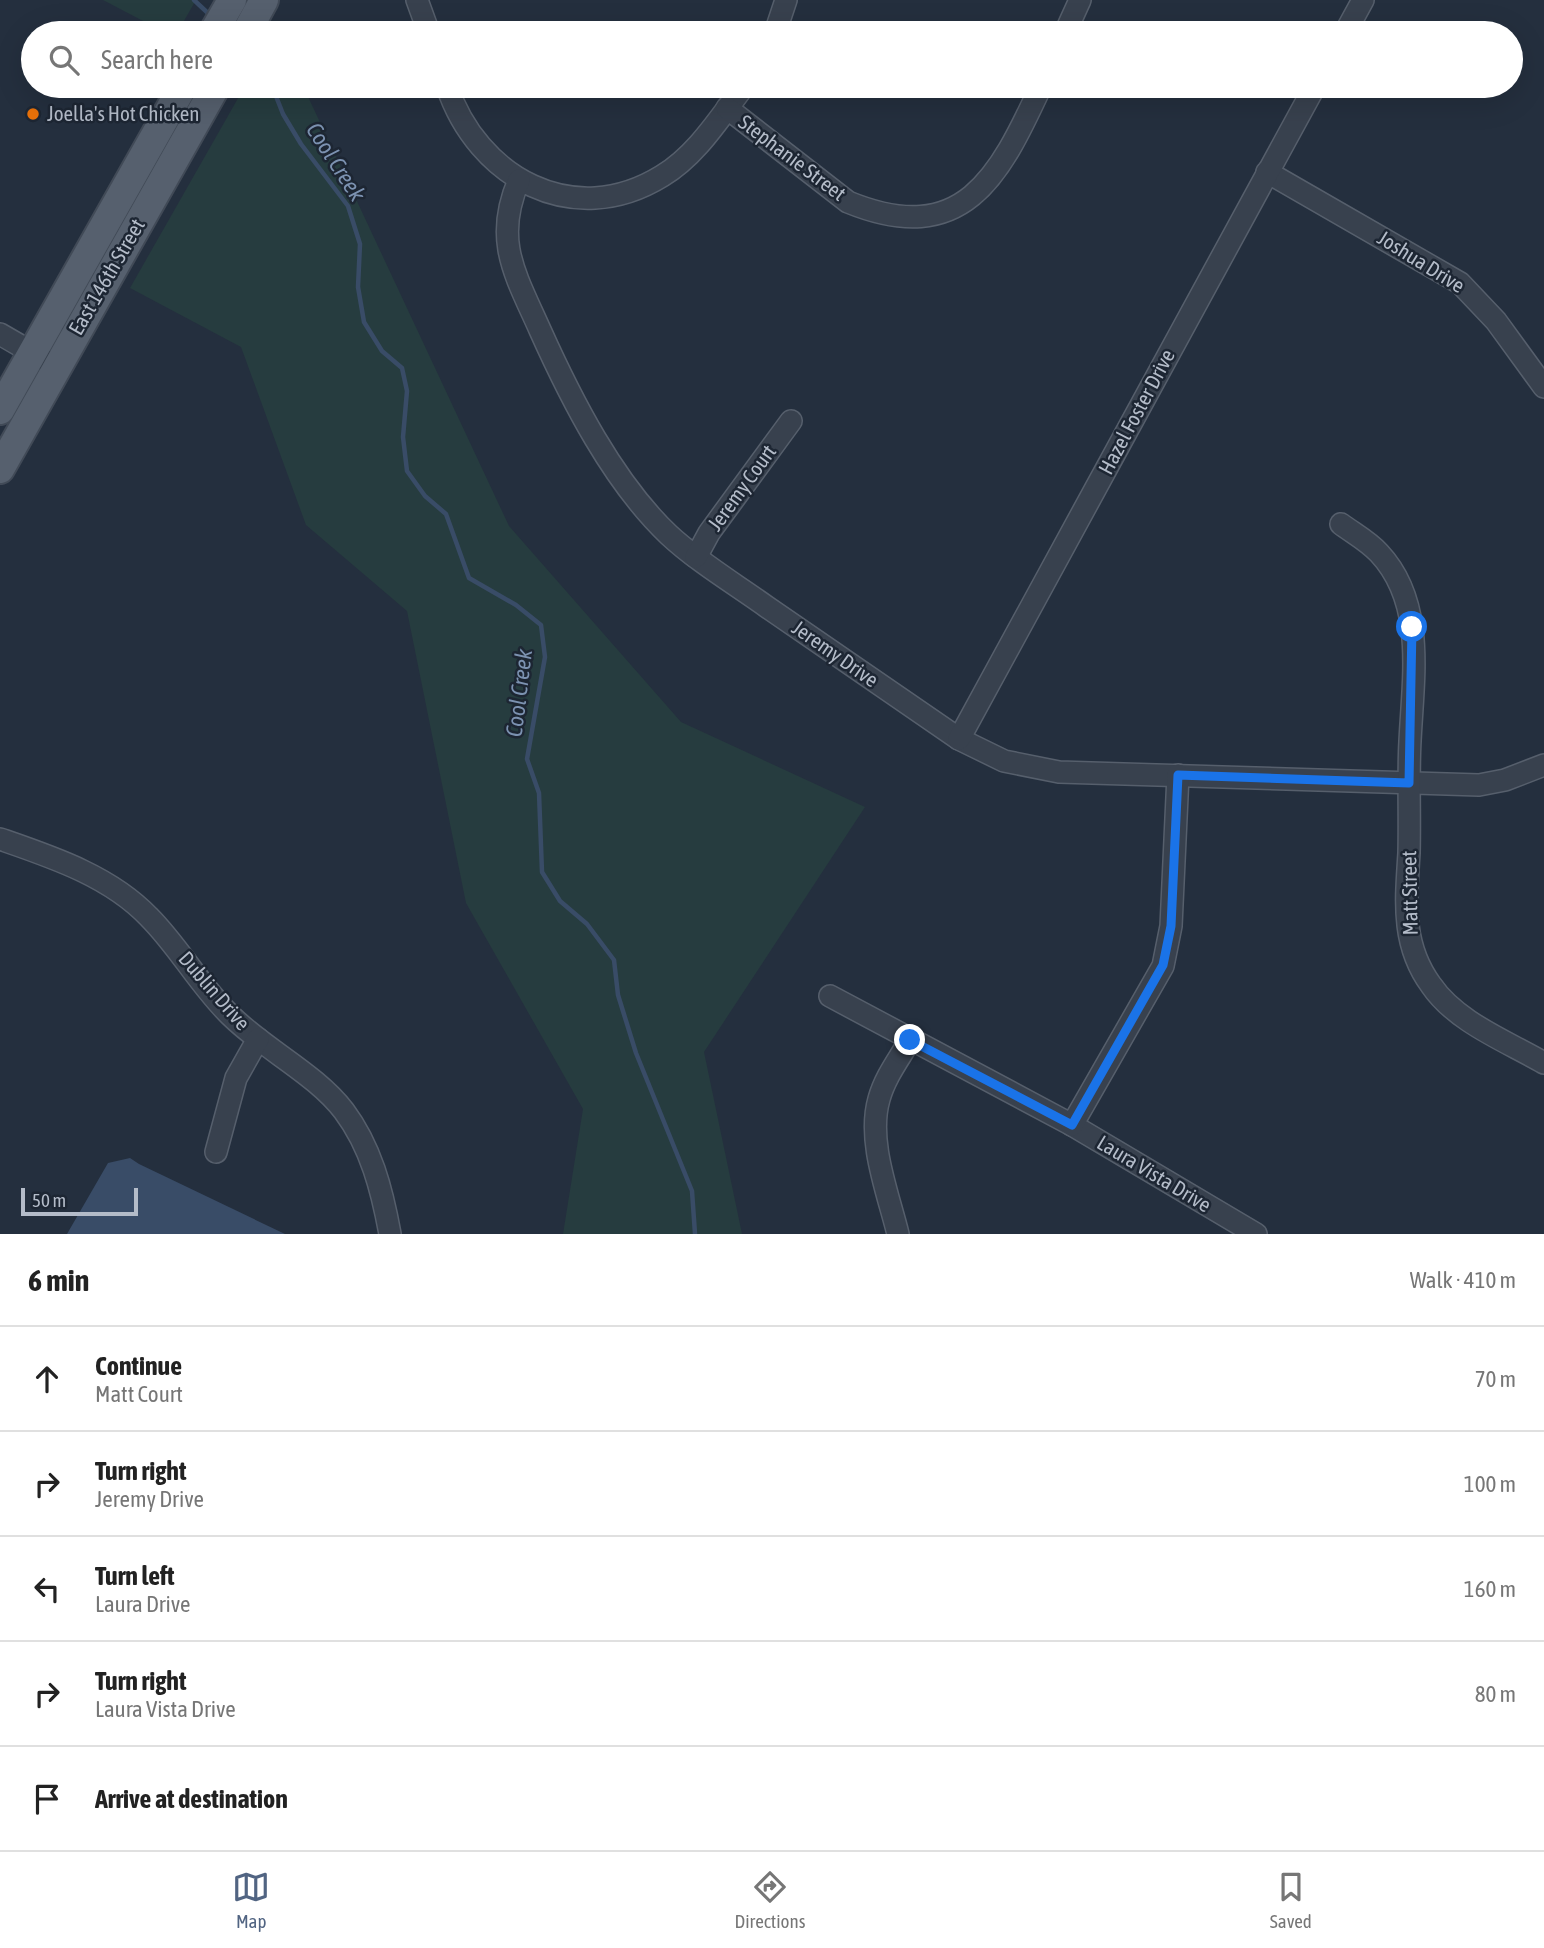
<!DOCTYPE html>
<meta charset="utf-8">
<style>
body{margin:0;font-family:"Asap Condensed",sans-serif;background:#f6f6f6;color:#222}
.scale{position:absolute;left:21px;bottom:18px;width:117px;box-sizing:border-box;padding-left:7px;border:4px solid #b4bcc9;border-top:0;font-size:19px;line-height:24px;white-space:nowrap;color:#b4bcc9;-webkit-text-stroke:5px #1d2633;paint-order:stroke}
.stop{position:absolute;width:21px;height:21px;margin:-16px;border:5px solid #1a73e8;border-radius:50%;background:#fff}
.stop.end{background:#1a73e8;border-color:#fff;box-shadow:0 2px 7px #0008}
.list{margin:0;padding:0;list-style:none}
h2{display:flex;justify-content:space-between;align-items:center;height:91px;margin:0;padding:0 28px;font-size:30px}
h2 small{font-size:23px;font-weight:400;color:#767676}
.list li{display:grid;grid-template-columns:46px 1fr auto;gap:21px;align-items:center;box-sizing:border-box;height:105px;padding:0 28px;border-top:2px solid #e0e0e0}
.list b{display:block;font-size:26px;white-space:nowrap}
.list p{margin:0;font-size:23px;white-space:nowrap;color:#767676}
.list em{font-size:23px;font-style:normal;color:#767676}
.icon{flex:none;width:38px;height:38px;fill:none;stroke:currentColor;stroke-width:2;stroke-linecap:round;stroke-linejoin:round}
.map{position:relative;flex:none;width:1544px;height:1234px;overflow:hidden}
.search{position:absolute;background:#fff;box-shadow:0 7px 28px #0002;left:21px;right:21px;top:21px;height:77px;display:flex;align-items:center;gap:18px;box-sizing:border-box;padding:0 24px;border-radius:38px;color:#767676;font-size:26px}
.sheet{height:616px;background:#fff}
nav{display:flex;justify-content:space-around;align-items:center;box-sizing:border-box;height:98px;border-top:2px solid #e0e0e0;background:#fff;font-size:19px;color:#767676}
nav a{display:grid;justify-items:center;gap:4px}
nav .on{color:#516482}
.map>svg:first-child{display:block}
</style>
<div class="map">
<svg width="1544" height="1234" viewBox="0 0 1544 1234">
<rect width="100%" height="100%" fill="#242f3e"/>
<g fill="#263c3f">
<polygon points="103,0 196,0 177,33 166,33"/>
<polygon points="245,86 303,86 509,526 681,722 865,807 704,1052 742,1234 563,1234 583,1109 466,903 407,611 306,525 241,347 130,288"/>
</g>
<polygon fill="#394c67" points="130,1158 139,1164 285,1234 67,1234 108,1163"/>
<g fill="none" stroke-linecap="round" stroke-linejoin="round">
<g stroke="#394c67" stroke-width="4.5">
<polyline points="194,0 211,16"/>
<polyline points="272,86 283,114 301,144 348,206 360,244 358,287 364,322 382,351 402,368 407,391 403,437 407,471 425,496 446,514 469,578 516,605 541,625 545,657 527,759 539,793 542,872 560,901 587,924 614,960 618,995 636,1053 692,1191 695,1234"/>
</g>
<g stroke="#565f6c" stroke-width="24">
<g id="minor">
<polyline points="417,0 429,33"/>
<polyline points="775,33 786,0"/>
<polyline points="1065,33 1080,0"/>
<polyline points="1345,33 1363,0"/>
<path d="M 447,86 C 477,177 573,231 662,176 C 697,155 720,117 744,86"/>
<path d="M 727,108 L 848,202 C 963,249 999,177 1041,86"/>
<polyline points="1267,172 1460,283 1496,321 1544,387"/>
<path d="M 519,180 C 493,240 515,274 540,330 C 571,399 613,482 669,535 C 698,562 735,584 767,607 C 831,651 895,695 959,739 L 1004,761 L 1059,772 L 1479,785 L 1505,780 L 1544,765"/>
<polyline points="0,334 45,360"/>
<path d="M 1341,524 C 1353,533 1368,541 1379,553 C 1426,603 1413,678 1410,741 C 1408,778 1410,815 1409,853 C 1406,901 1401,944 1431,985 C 1456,1022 1506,1041 1544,1063"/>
<polyline points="696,557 709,533 791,421"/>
<polyline points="959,739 1315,86"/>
<path d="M 0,839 C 52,857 110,876 149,917 C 179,947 200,986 230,1015 C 264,1049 316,1074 344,1111 C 371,1147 382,1190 390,1234"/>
<polyline points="830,996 1072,1125 1256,1234"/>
<polyline points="1072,1125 1163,966 1171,926 1178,775"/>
<polyline points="216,1152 236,1078 258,1039"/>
<path d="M 898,1234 C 888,1193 867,1141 879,1099 C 885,1077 899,1059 910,1040"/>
</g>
</g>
<g stroke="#414a57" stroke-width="32">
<g id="major">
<polyline points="213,33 232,0"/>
<polyline points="246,33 264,0"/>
<polyline points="0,410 183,86"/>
<polyline points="0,469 216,86"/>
</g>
</g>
<use href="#minor" stroke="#38414e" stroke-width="21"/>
<use href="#major" stroke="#56606e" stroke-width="28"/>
</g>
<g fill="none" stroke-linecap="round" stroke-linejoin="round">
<polyline stroke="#1a73e8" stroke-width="9" points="910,1040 1072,1125 1163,965 1171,926 1178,775 1409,783 1412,627"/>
</g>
<circle fill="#e8710a" stroke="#1d2633" stroke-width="2.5" cx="33" cy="114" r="7"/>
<g text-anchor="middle" stroke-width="5" stroke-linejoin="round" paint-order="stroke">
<g font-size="21" fill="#b4bcc9" stroke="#1d2633" text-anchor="start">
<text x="47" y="121">Joella's Hot Chicken</text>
</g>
<g font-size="21" fill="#b4bcc9" stroke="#1d2633">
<text transform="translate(792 158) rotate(37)" y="7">Stephanie Street</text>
<text transform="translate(1421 262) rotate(32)" y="7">Joshua Drive</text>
<text transform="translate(107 277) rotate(-60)" y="7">East 146th Street</text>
<text transform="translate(1137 412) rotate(-62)" y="7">Hazel Foster Drive</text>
<text transform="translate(742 488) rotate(-54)" y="7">Jeremy Court</text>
<text transform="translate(835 654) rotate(35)" y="7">Jeremy Drive</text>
<text transform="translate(1410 893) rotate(-91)" y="7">Matt Street</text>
<text transform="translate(214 991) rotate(49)" y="7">Dublin Drive</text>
<text transform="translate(1154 1174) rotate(31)" y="7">Laura Vista Drive</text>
</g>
<g font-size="23" font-style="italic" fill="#7c92b1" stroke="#1d2633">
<text transform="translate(336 162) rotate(57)" y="8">Cool Creek</text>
<text transform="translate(519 693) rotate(-83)" y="8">Cool Creek</text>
</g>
</g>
</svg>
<div class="scale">50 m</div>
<div class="stop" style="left:1412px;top:627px"></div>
<div class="stop end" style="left:910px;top:1040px"></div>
<div class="search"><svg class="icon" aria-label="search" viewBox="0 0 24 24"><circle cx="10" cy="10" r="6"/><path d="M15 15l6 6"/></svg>Search here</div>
</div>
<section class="sheet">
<h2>6 min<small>Walk · 410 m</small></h2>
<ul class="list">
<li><svg class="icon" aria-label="ahead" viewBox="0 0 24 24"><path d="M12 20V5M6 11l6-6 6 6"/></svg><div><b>Continue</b><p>Matt Court</p></div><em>70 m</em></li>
<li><svg class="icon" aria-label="right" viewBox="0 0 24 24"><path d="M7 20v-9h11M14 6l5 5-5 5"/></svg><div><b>Turn right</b><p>Jeremy Drive</p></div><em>100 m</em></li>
<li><svg class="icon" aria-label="left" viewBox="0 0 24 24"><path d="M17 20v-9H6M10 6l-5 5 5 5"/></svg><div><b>Turn left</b><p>Laura Drive</p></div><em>160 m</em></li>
<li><svg class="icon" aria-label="right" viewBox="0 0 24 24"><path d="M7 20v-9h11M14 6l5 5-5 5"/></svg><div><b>Turn right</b><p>Laura Vista Drive</p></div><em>80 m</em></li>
<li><svg class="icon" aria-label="arrive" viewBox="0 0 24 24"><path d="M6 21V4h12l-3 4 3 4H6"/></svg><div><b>Arrive at destination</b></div></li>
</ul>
</section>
<nav>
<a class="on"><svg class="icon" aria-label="map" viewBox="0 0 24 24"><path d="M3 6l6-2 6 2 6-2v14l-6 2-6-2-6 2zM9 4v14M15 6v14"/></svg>Map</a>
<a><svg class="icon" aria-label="directions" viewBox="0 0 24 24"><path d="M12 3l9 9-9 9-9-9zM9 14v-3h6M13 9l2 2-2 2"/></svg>Directions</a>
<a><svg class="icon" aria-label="saved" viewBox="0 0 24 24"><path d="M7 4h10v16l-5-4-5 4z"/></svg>Saved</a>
</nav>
